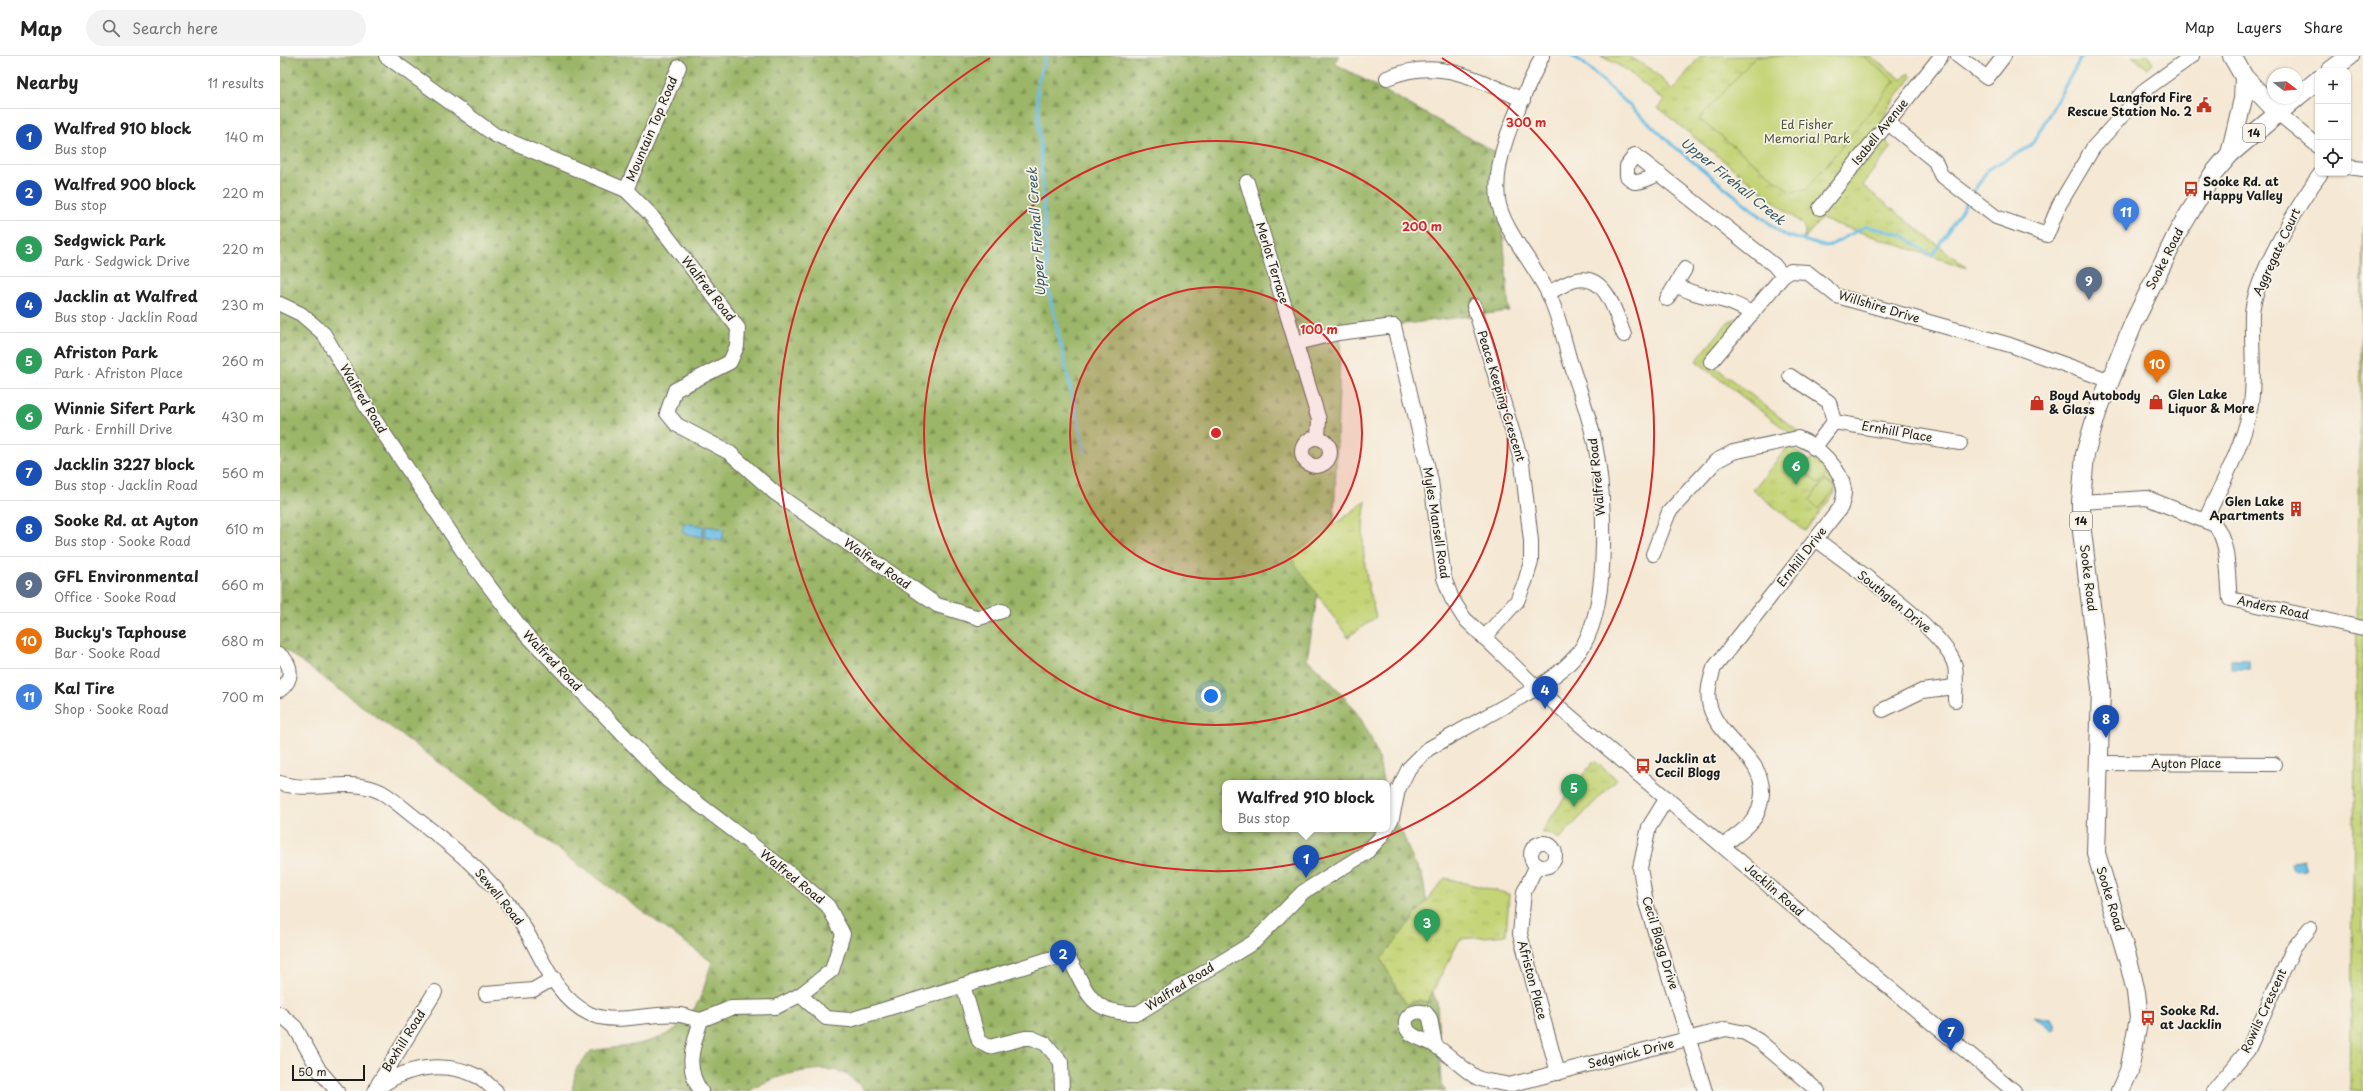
<!DOCTYPE html>
<meta charset="utf-8">
<style>
body{margin:0;font-family:"Playpen Sans",sans-serif;background:#f2f2f2;color:#222}
.controls{position:absolute;right:12px;top:12px;display:grid;overflow:hidden;border-radius:8px;box-shadow:0 1px 3px #0004}
.controls button{width:36px;height:36px;display:grid;place-items:center;padding:0;border:0;border-bottom:1px solid #e0e0e0;background:#fff;color:#222;font:20px sans-serif}
.compass{position:absolute;left:1987px;top:12px;width:36px;height:36px;border-radius:50%;background:#fff;box-shadow:0 1px 3px #0004;rotate:107deg}
.scale{position:absolute;left:12px;bottom:10px;width:73px;box-sizing:border-box;padding-left:4px;border:2px solid #1c1c1c;border-top:0;font-size:11px;line-height:14px;white-space:nowrap;color:#1c1c1c;-webkit-text-stroke:3px #f7f3e8;paint-order:stroke}
.you{position:absolute;left:931px;top:640px;width:14px;height:14px;margin:-10px;border:3px solid #fff;border-radius:50%;background:#1a73e8;box-shadow:0 0 0 6px #1a73e833}
.badge{display:grid;place-items:center;width:26px;height:26px;border-radius:50%;background:#c8321e;color:#fff;font-size:13px;font-weight:700}
.pin{position:absolute;translate:-50% -33px;filter:drop-shadow(0 1px 2px #0008)}
.pin::after{content:'';position:absolute;top:21px;width:14px;height:12px;background:inherit;clip-path:polygon(0 0,100% 0,50% 100%)}
.popup{position:absolute;left:942px;top:724px;width:168px;height:52px;box-sizing:border-box;display:grid;place-content:center;border-radius:8px;background:#fff;filter:drop-shadow(0 1px 3px #0005);font-size:13px;white-space:nowrap;color:#767676}
.popup b{font-size:15px;color:#222}
.popup::after{content:'';position:absolute;left:50%;top:100%;margin-left:-8px;border:8px solid transparent;border-top-color:#fff}
.list{margin:0;padding:0;list-style:none}
h2{display:flex;justify-content:space-between;align-items:center;height:52px;margin:0;padding:0 16px;font-size:17px}
h2 small{font-size:13px;font-weight:400;color:#767676}
.list li{display:grid;grid-template-columns:26px 1fr auto;gap:12px;align-items:center;box-sizing:border-box;height:56px;padding:0 16px;border-top:1px solid #e0e0e0}
.list b{display:block;font-size:15px;white-space:nowrap}
.list p{margin:0;font-size:13px;white-space:nowrap;color:#767676}
.list em{font-size:13px;font-style:normal;color:#767676}
.icon{flex:none;width:22px;height:22px;fill:none;stroke:currentColor;stroke-width:2;stroke-linecap:round;stroke-linejoin:round}
.map{position:relative;flex:none;width:2083px;height:1035px;overflow:hidden}
header{display:flex;align-items:center;gap:24px;box-sizing:border-box;height:56px;padding:0 20px;background:#fff;border-bottom:1px solid #e0e0e0}
header strong{font-size:19px}
nav{display:flex;gap:22px;margin-inline-start:auto;font-size:14px}
.search{width:280px;height:36px;background:#f2f2f2;display:flex;align-items:center;gap:10px;box-sizing:border-box;padding:0 14px;border-radius:22px;color:#767676;font-size:15px}
main{display:flex}
aside{flex:1;background:#fff}
.map>svg:first-child{display:block}
</style>
<header>
<strong>Map</strong>
<div class="search"><svg class="icon" aria-label="search" viewBox="0 0 24 24"><circle cx="10" cy="10" r="6"/><path d="M15 15l6 6"/></svg>Search here</div>
<nav><a>Map</a><a>Layers</a><a>Share</a></nav>
</header>
<main>
<aside>
<h2>Nearby<small>11 results</small></h2>
<ul class="list">
<li><span class="badge" style="background:#1a4fb4">1</span><div><b>Walfred 910 block</b><p>Bus stop</p></div><em>140 m</em></li>
<li><span class="badge" style="background:#1a4fb4">2</span><div><b>Walfred 900 block</b><p>Bus stop</p></div><em>220 m</em></li>
<li><span class="badge" style="background:#2e9e5b">3</span><div><b>Sedgwick Park</b><p>Park · Sedgwick Drive</p></div><em>220 m</em></li>
<li><span class="badge" style="background:#1a4fb4">4</span><div><b>Jacklin at Walfred</b><p>Bus stop · Jacklin Road</p></div><em>230 m</em></li>
<li><span class="badge" style="background:#2e9e5b">5</span><div><b>Afriston Park</b><p>Park · Afriston Place</p></div><em>260 m</em></li>
<li><span class="badge" style="background:#2e9e5b">6</span><div><b>Winnie Sifert Park</b><p>Park · Ernhill Drive</p></div><em>430 m</em></li>
<li><span class="badge" style="background:#1a4fb4">7</span><div><b>Jacklin 3227 block</b><p>Bus stop · Jacklin Road</p></div><em>560 m</em></li>
<li><span class="badge" style="background:#1a4fb4">8</span><div><b>Sooke Rd. at Ayton</b><p>Bus stop · Sooke Road</p></div><em>610 m</em></li>
<li><span class="badge" style="background:#5c6f8a">9</span><div><b>GFL Environmental</b><p>Office · Sooke Road</p></div><em>660 m</em></li>
<li><span class="badge" style="background:#e8710a">10</span><div><b>Bucky's Taphouse</b><p>Bar · Sooke Road</p></div><em>680 m</em></li>
<li><span class="badge" style="background:#3f7fe0">11</span><div><b>Kal Tire</b><p>Shop · Sooke Road</p></div><em>700 m</em></li>
</ul>
</aside>
<div class="map">
<svg width="2083" height="1035" viewBox="0 0 2083 1035">
<defs>
<pattern id="forest-firs" width="22" height="20" patternUnits="userSpaceOnUse"><rect width="22" height="20" fill="#9bb667"/><path d="M5 1l3.5 6h-7zM16 11l3.5 6h-7z" fill="#7e9354"/></pattern>
<pattern id="park-tufts" width="24" height="20" patternUnits="userSpaceOnUse"><rect width="24" height="20" fill="#c4d476"/><path d="M3 7l-1-3M5 7V3M7 7l1-3M15 17l-1-3M17 17v-4M19 17l1-3" fill="none" stroke="#a8b566"/></pattern>
</defs>
<rect width="100%" height="100%" fill="#f7f3e8"/>
<filter id="ink" filterUnits="userSpaceOnUse"><feTurbulence type="fractalNoise" baseFrequency=".025" numOctaves="2"/><feDisplacementMap in="SourceGraphic" scale="8" xChannelSelector="R" yChannelSelector="G"/><feConvolveMatrix kernelMatrix="1 2 1 2 8 2 1 2 1" color-interpolation-filters="sRGB"/></filter>
<filter id="wash" filterUnits="userSpaceOnUse"><feTurbulence type="fractalNoise" baseFrequency=".012" numOctaves="4" result="noise"/><feDisplacementMap in="SourceGraphic" scale="16" xChannelSelector="R" yChannelSelector="G"/><feGaussianBlur stdDeviation="0.9" result="paint"/><feColorMatrix in="noise" values="0 0 0 0 0 0 0 0 0 0 0 0 0 0 0 0 0 1.4 0 .05"/><feComposite in="paint" operator="in"/></filter>
<g filter="url(#wash)">
<rect width="100%" height="100%" fill="#f5e8d4"/>
<path fill="url(#forest-firs)" stroke="#5c6942" d="M 0,0 L 1059,0 L 1054,7 L 1217,97 L 1229,255 L 1061,276 L 1053,491 L 1041,517 L 1027,603 C 1068,642 1095,669 1103,727 L 945,727 L 945,773 L 1107,773 L 1107,733 L 1110,735 L 1112,762 L 1122,776 L 1132,802 L 1142,819 L 1148,854 L 1153,937 L 1157,947 L 1161,1029 L 1166,1035 L 586,1035 C 579,1030 570,1018 562,1016 C 537,1008 490,1020 470,1035 L 292,1035 L 296,1013 L 311,995 C 355,988 396,990 419,944 C 425,933 427,918 432,906 L 0,590 Z"/>
<g fill="url(#park-tufts)" stroke="#707849">
<path d="M 1321,0 L 1348,0 L 1371,13 L 1393,34 L 1420,0 L 1591,0 L 1622,24 L 1628,17 L 1632,21 C 1616,42 1589,66 1611,92 L 1582,129 L 1687,212 L 1541,163 L 1524,183 L 1525,173 L 1522,168 L 1378,52 L 1384,44 L 1345,13 Z"/>
<polygon points="1852,0 1869,0 1873,7 1867,12"/>
<polygon points="2083,171 2083,1035 2070,1035"/>
<polygon points="1461,261 1426,304 1519,376 1511,378 1416,305 1449,265"/>
<polygon points="1509,389 1554,425 1555,437 1525,475 1473,434"/>
<path d="M 1086,445 C 1079,485 1085,522 1096,561 L 1068,581 L 1010,501 Z"/>
<polygon points="1314,705 1337,723 1279,783 1269,777 1261,777 1285,741"/>
<polygon points="1165,822 1229,838 1226,879 1180,883 1147,946 1140,944 1126,948 1101,903"/>
</g>
<g fill="#c4d476" stroke="#707849">
<polygon points="1476,0 1583,0 1615,25 1526,134 1511,136 1419,63"/>
<polygon points="1532,402 1549,416 1539,428 1522,414"/>
<polygon points="1545,424 1556,432 1539,453 1529,445"/>
</g>
<g fill="#68bee5" stroke="#426d80">
<polygon points="404,467 424,470 422,481 402,477"/>
<polygon points="426,470 444,473 442,484 424,481"/>
<rect x="1951" y="604" width="18" height="9"/>
<polygon points="2023,804 2026,813 2013,814 2011,807"/>
<polygon points="1754,960 1771,963 1775,968 1775,973 1772,975"/>
</g>
<g fill="none" stroke-linecap="round" stroke-linejoin="round">
<g stroke="#68bee5" stroke-width="3">
<polyline points="766,0 757,28 768,232 805,396"/>
<polyline points="1291,0 1301,5 1396,92 1504,179 1547,191 1586,170 1622,179 1652,200 1688,144"/>
<polyline points="1692,138 1708,113 1751,90 1802,0"/>
</g>
</g>
</g>
<g filter="url(#ink)">
<g fill="none" stroke-linecap="round" stroke-linejoin="round">
<g stroke="#68635c" stroke-width="16">
<g id="minor">
<polyline points="106,0 215,79 346,134 370,158 458,272 457,290 450,306 395,334 387,357 397,369 450,397 495,437 657,549 699,562 722,555"/>
<polyline points="1678,0 1707,22 1724,0"/>
<path d="M 1107,22 C 1158,0 1196,23 1243,44"/>
<polyline points="1998,57 2038,90"/>
<polyline points="1608,67 1655,105 1661,119 1716,161 1767,179 1779,149 1813,92 1866,33 1912,0"/>
<polyline points="2068,111 2083,113"/>
<path d="M 1380,118 C 1371,120 1363,127 1354,126 L 1347,120 L 1347,110 L 1355,99 L 1494,209 L 1503,220 L 1511,215 L 1527,216 L 1557,240 L 1730,289 L 1831,325"/>
<polyline points="967,126 1039,364 1038,381"/>
<polyline points="346,134 399,11"/>
<polyline points="1540,152 1661,0"/>
<path d="M 1396,229 C 1421,244 1446,239 1472,258"/>
<path d="M 1268,237 C 1277,233 1287,226 1296,224 C 1327,217 1336,259 1344,279"/>
<polyline points="1387,243 1405,213"/>
<path d="M 0,248 L 21,258 L 44,278 L 90,357 L 189,504 L 245,577 L 387,724 L 512,819 L 548,850 L 563,878 L 552,914 L 520,939 L 496,951 L 451,952 L 421,964 C 413,990 404,1011 421,1035"/>
<polyline points="1194,250 1242,407 1251,485 1251,506 1245,526 1237,545 1204,582"/>
<polyline points="1016,287 1058,277 1114,270 1151,425 1164,522 1172,543 1184,562 1257,632 1577,905 1734,1035"/>
<polyline points="1431,306 1503,220"/>
<polyline points="1510,320 1549,346 1554,366"/>
<polyline points="1554,366 1680,387"/>
<circle cx="1036" cy="396" r="14"/>
<polyline points="1534,392 1554,366"/>
<path d="M 1801,446 L 1867,442 L 1935,469 C 1950,488 1947,520 1950,543 L 2083,572"/>
<path d="M 1925,465 C 1939,433 1962,392 1969,358 C 1976,329 1971,289 1972,258 C 1974,222 2019,147 2041,117"/>
<path d="M 1537,484 C 1569,509 1665,573 1675,610 C 1677,620 1675,634 1675,644"/>
<path d="M 1373,498 L 1389,456 L 1436,405 L 1453,396 L 1518,382 C 1537,389 1561,412 1564,433 C 1565,438 1562,446 1561,451 L 1434,612 C 1430,625 1426,637 1430,651 C 1440,685 1484,700 1482,738 C 1481,747 1479,757 1473,764 C 1466,774 1452,782 1443,790"/>
<path d="M 0,599 C 13,609 13,624 0,634"/>
<polyline points="1603,654 1642,635 1675,631"/>
<polyline points="1818,707 1994,708"/>
<path d="M 0,727 C 34,738 69,720 101,736 C 112,742 123,752 133,760 C 172,790 206,817 235,857 C 259,890 271,940 310,958 C 337,970 372,955 400,959 C 407,960 414,963 421,964"/>
<polyline points="1387,742 1369,771 1360,812 1366,847 1425,1035"/>
<path d="M 1107,771 L 1112,762 L 1118,734 L 1129,712 L 1148,693 L 1257,632 C 1274,620 1294,607 1304,588 C 1330,542 1325,438 1315,388 C 1309,358 1298,330 1289,302 C 1283,280 1278,257 1268,237 C 1255,209 1221,171 1218,143 C 1212,97 1244,41 1262,0"/>
<circle cx="1263" cy="799" r="12"/>
<polyline points="1257,809 1244,836 1240,878 1278,1017"/>
<polyline points="683,929 699,985 709,991 745,982 752,982 766,988 781,1006 782,1035"/>
<polyline points="206,938 253,934 274,922"/>
<path d="M 520,939 L 546,962 L 570,964 L 769,903 L 781,902 L 791,906 C 810,942 813,958 858,957 L 974,886 L 1023,836 L 1086,797 L 1100,782 L 1106,773"/>
<polyline points="0,958 15,971 39,1014 57,1035"/>
<path d="M 1155,989 L 1150,962 L 1146,957 C 1134,952 1119,962 1129,976 C 1134,982 1147,984 1154,989 C 1169,998 1181,1012 1196,1021 C 1204,1026 1219,1026 1229,1029 L 1446,973 L 1465,977 L 1479,985 L 1538,1035"/>
<polyline points="97,1030 155,936"/>
<path d="M 95,1035 C 123,1010 165,1004 199,1021 C 205,1024 210,1031 216,1035"/>
<polyline points="1934,1035 1968,994 2013,893 2030,872"/>
</g>
</g>
<g stroke="#68635c" stroke-width="20">
<g id="major">
<polyline points="1952,0 1964,21 1998,57"/>
<polyline points="2050,15 2070,0"/>
<polyline points="2017,41 2038,24"/>
<polyline points="1950,98 1963,43 1964,21"/>
<polyline points="1840,1035 1849,1015 1859,962 1856,936 1849,907 1816,797 1821,632 1801,467 1801,446 1805,398 1817,357 1854,266 1898,176 1933,118 1950,98 2016,42"/>
</g>
</g>
<use href="#minor" stroke="#fff" stroke-width="14"/>
<use href="#major" stroke="#fff" stroke-width="18"/>
</g>
</g>
<circle cx="936" cy="377" r="146" fill="#d62828" fill-opacity=".12"/>
<g fill="none" stroke="#d62828" stroke-width="2">
<circle cx="936" cy="377" r="146"/>
<circle cx="936" cy="377" r="292"/>
<path d="M1162 2A438 438 0 1 1 710 2"/>
</g>
<defs>
<g id="civic-bare" transform="scale(1.2)"><path d="M-.6-6.5H3V-4.5H.6V-3L4-1V1h2V6H-6V1h2V-1L-.6-3ZM-1.2 2.5V6h2.4V2.5Z" fill="#c8321e" stroke="#f7f3e8" stroke-width="2.5" paint-order="stroke"/></g>
<g id="bus-bare" transform="scale(1.2)"><path d="M-5-6H5V4H4V6H2V4H-2V6H-4V4H-5ZM-3.5-4V0h7V-4ZM-3.5 1.2v1.5H-2V1.2ZM2 1.2v1.5H3.5V1.2Z" fill="#c8321e" stroke="#f7f3e8" stroke-width="2.5" paint-order="stroke"/></g>
<g id="shop-bare" transform="scale(1.2)"><path d="M-5-2.5h2.3a2.7 3.5 0 0 1 5.4 0H5L5.5 6h-11ZM-1.5-2.5h3a1.5 2.3 0 0 0-3 0Z" fill="#c8321e" stroke="#f7f3e8" stroke-width="2.5" paint-order="stroke"/></g>
<g id="building-bare" transform="scale(1.2)"><path d="M-4-6H4V6H1V3H-1V6H-4ZM-2.5-4.3h1.7v1.8h-1.7ZM.8-4.3h1.7v1.8H.8ZM-2.5-1h1.7V.8h-1.7ZM.8-1h1.7V.8H.8Z" fill="#c8321e" stroke="#f7f3e8" stroke-width="2.5" paint-order="stroke"/></g>
</defs>
<g fill-rule="evenodd">
<use href="#civic-bare" x="1924" y="49"/>
<use href="#bus-bare" x="1911" y="133"/>
<use href="#shop-bare" x="1876" y="346"/>
<use href="#shop-bare" x="1757" y="347"/>
<use href="#building-bare" x="2016" y="453"/>
<use href="#bus-bare" x="1363" y="710"/>
<use href="#bus-bare" x="1868" y="962"/>
</g>
<g text-anchor="middle" stroke-width="3.5" stroke-linejoin="round" paint-order="stroke">
<g fill="#f7f3e8" stroke="#5e5c59" stroke-width="1">
<rect x="1963" y="68" width="22" height="18" rx="3"/>
<rect x="1790" y="456" width="22" height="18" rx="3"/>
</g>
<g font-size="11" font-weight="bold" fill="#1c1c1c">
<text x="1974" y="81">14</text>
<text x="1801" y="469">14</text>
</g>
<g font-size="12" font-weight="bold" fill="#1c1c1c" stroke="#f7f3e8" text-anchor="start">
<text x="1912" y="46" text-anchor="end">Langford Fire<tspan x="1912" dy="14">Rescue Station No. 2</tspan></text>
<text x="1923" y="130">Sooke Rd. at<tspan x="1923" dy="14">Happy Valley</tspan></text>
<text x="1888" y="343">Glen Lake<tspan x="1888" dy="14">Liquor &amp; More</tspan></text>
<text x="1769" y="344">Boyd Autobody<tspan x="1769" dy="14">&amp; Glass</tspan></text>
<text x="2004" y="450" text-anchor="end">Glen Lake<tspan x="2004" dy="14">Apartments</tspan></text>
<text x="1375" y="707">Jacklin at<tspan x="1375" dy="14">Cecil Blogg</tspan></text>
<text x="1880" y="959">Sooke Rd.<tspan x="1880" dy="14">at Jacklin</tspan></text>
</g>
<g font-size="12" fill="#4e5337" stroke="#f7f3e8">
<text x="1527" y="73">Ed Fisher<tspan x="1527" dy="14">Memorial Park</tspan></text>
</g>
<g font-size="12" fill="#1c1c1c" stroke="#f7f3e8">
<text transform="translate(372 73) rotate(-67)" y="4">Mountain Top Road</text>
<text transform="translate(1600 76) rotate(-51)" y="4">Isabell Avenue</text>
<text transform="translate(1997 196) rotate(-65)" y="4">Aggregate Court</text>
<text transform="translate(1885 203) rotate(-63)" y="4">Sooke Road</text>
<text transform="translate(992 207) rotate(73)" y="4">Merlot Terrace</text>
<text transform="translate(428 233) rotate(52)" y="4">Walfred Road</text>
<text transform="translate(1599 251) rotate(17)" y="4">Willshire Drive</text>
<text transform="translate(1221 340) rotate(73)" y="4">Peace Keeping Crescent</text>
<text transform="translate(83 343) rotate(59)" y="4">Walfred Road</text>
<text transform="translate(1617 376) rotate(10)" y="4">Ernhill Place</text>
<text transform="translate(1317 421) rotate(-96)" y="4">Walfred Road</text>
<text transform="translate(1156 467) rotate(81)" y="4">Myles Mansell Road</text>
<text transform="translate(1522 501) rotate(-52)" y="4">Ernhill Drive</text>
<text transform="translate(597 508) rotate(35)" y="4">Walfred Road</text>
<text transform="translate(1808 522) rotate(83)" y="4">Sooke Road</text>
<text transform="translate(1614 546) rotate(39)" y="4">Southglen Drive</text>
<text transform="translate(1993 552) rotate(12)" y="4">Anders Road</text>
<text transform="translate(272 605) rotate(46)" y="4">Walfred Road</text>
<text x="1906" y="712">Ayton Place</text>
<text transform="translate(512 821) rotate(39)" y="4">Walfred Road</text>
<text transform="translate(1494 834) rotate(41)" y="4">Jacklin Road</text>
<text transform="translate(219 841) rotate(51)" y="4">Sewell Road</text>
<text transform="translate(1830 843) rotate(73)" y="4">Sooke Road</text>
<text transform="translate(1380 887) rotate(73)" y="4">Cecil Blogg Drive</text>
<text transform="translate(1252 924) rotate(75)" y="4">Afriston Place</text>
<text transform="translate(900 931) rotate(-32)" y="4">Walfred Road</text>
<text transform="translate(1984 955) rotate(-65)" y="4">Rowils Crescent</text>
<text transform="translate(124 985) rotate(-58)" y="4">Bexhill Road</text>
<text transform="translate(1351 998) rotate(-14)" y="4">Sedgwick Drive</text>
</g>
<g font-size="13" font-style="italic" fill="#375562" stroke="#f7f3e8">
<text transform="translate(1453 125) rotate(39)" y="5">Upper Firehall Creek</text>
<text transform="translate(756 176) rotate(-94)" y="5">Upper Firehall Creek</text>
</g>
</g>
<circle cx="936" cy="377" r="6" fill="#d62828" stroke="#f7f3e8" stroke-width="2"/>
<g font-size="12" text-anchor="middle" font-weight="bold" fill="#d62828" stroke="#f7f3e8" stroke-width="3.5" stroke-linejoin="round" paint-order="stroke">
<text x="1246" y="71">300 m</text>
<text x="1142" y="175">200 m</text>
<text x="1039" y="278">100 m</text>
</g>
</svg>
<div class="controls">
<button>+</button>
<button>−</button>
<button><svg class="icon" aria-label="locate" viewBox="0 0 24 24"><circle cx="12" cy="12" r="6"/><path d="M12 2v4M12 18v4M2 12h4M18 12h4"/></svg></button>
</div>
<svg class="compass" viewBox="-18 -18 36 36"><path d="M0-13l5 13h-10z" fill="#e53935"/><path d="M0 13l5-13h-10z" fill="#767676"/></svg>
<div class="scale">50 m</div>
<div class="you"></div>
<div class="pin badge" style="left:1026px;top:822px;background:#1a4fb4">1</div>
<div class="popup"><b>Walfred 910 block</b>Bus stop</div>
<div class="pin badge" style="left:783px;top:917px;background:#1a4fb4">2</div>
<div class="pin badge" style="left:1147px;top:886px;background:#2e9e5b">3</div>
<div class="pin badge" style="left:1265px;top:653px;background:#1a4fb4">4</div>
<div class="pin badge" style="left:1294px;top:751px;background:#2e9e5b">5</div>
<div class="pin badge" style="left:1516px;top:429px;background:#2e9e5b">6</div>
<div class="pin badge" style="left:1671px;top:995px;background:#1a4fb4">7</div>
<div class="pin badge" style="left:1826px;top:682px;background:#1a4fb4">8</div>
<div class="pin badge" style="left:1809px;top:244px;background:#5c6f8a">9</div>
<div class="pin badge" style="left:1877px;top:327px;background:#e8710a">10</div>
<div class="pin badge" style="left:1846px;top:175px;background:#3f7fe0">11</div>
</div>
</main>
